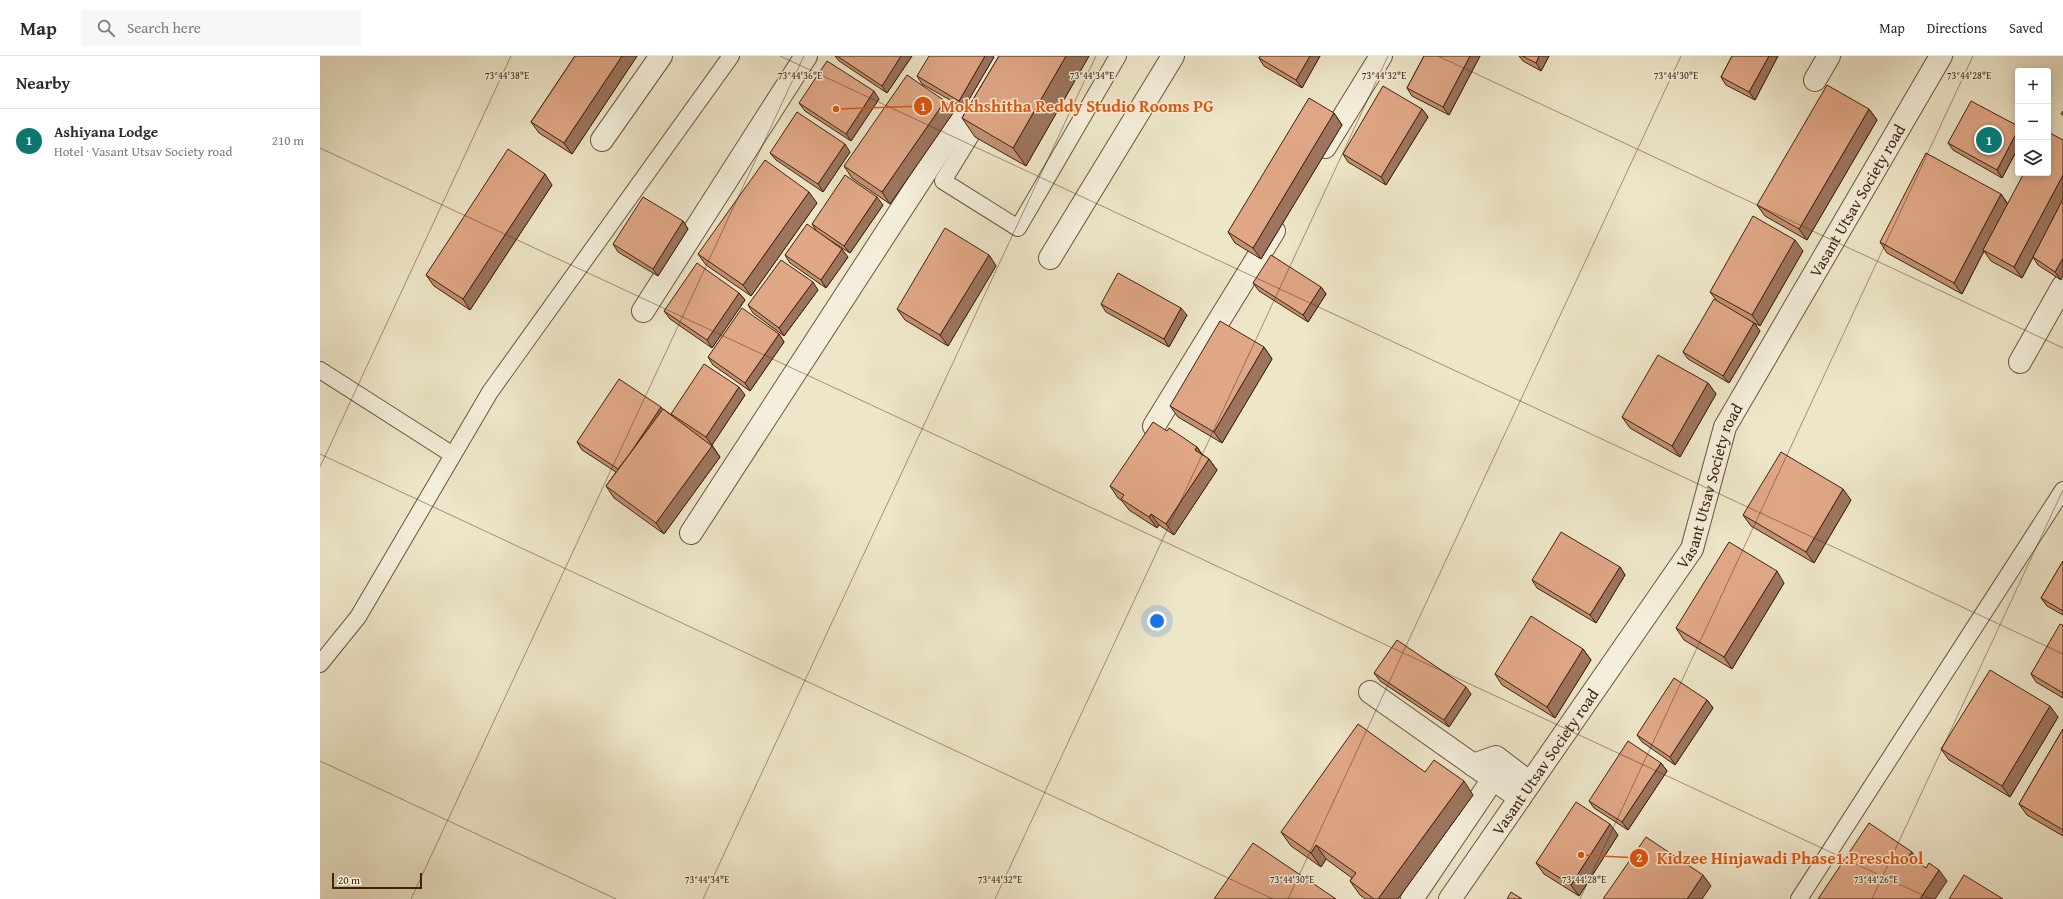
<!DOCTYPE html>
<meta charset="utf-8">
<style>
body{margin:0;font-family:"Gentium Book Plus",serif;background:#f7f7f7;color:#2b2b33}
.controls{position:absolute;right:12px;top:12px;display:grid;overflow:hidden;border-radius:4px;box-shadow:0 2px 10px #0003}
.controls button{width:36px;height:36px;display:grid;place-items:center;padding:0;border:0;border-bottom:1px solid #e1e1e2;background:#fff;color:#2b2b33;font:20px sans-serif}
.scale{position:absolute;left:12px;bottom:10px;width:90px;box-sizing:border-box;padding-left:4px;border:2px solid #41230d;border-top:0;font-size:11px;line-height:14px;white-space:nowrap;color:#41230d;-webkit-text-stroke:3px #f4efdc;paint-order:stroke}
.you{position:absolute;left:837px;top:565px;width:14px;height:14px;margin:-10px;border:3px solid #fff;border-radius:50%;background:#1a73e8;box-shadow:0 0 0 6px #1a73e833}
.badge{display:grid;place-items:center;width:26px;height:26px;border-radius:50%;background:#0f766e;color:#fff;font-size:13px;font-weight:700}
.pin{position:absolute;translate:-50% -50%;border:2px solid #fff;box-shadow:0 1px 4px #0006}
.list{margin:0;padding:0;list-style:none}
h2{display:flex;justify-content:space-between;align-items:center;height:52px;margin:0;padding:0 16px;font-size:17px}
h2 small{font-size:13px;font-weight:400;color:#7c7c81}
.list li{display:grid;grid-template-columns:26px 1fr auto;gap:12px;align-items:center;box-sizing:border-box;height:64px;padding:0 16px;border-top:1px solid #e1e1e2}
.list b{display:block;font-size:15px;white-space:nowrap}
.list p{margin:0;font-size:13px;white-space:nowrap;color:#7c7c81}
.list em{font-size:13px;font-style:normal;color:#7c7c81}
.icon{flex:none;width:22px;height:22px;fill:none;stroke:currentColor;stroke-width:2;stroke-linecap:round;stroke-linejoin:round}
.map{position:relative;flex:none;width:1743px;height:843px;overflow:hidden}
header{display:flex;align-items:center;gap:24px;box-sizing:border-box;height:56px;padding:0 20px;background:#fff;border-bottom:1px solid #e1e1e2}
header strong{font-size:19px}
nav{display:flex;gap:22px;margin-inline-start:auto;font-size:14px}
.search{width:280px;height:36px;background:#f7f7f7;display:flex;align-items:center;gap:10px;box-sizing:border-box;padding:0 14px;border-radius:4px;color:#7c7c81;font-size:15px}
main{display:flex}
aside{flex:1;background:#fff}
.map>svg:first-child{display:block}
</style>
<header>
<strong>Map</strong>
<div class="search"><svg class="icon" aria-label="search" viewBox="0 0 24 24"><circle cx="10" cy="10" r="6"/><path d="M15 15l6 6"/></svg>Search here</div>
<nav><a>Map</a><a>Directions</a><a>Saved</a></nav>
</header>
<main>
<aside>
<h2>Nearby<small></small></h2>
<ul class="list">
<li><span class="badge">1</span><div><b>Ashiyana Lodge</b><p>Hotel · Vasant Utsav Society road</p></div><em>210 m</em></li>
</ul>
</aside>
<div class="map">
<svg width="1743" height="843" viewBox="0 0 1743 843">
<rect width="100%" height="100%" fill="#eee6c9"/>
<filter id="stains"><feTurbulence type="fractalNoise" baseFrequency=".005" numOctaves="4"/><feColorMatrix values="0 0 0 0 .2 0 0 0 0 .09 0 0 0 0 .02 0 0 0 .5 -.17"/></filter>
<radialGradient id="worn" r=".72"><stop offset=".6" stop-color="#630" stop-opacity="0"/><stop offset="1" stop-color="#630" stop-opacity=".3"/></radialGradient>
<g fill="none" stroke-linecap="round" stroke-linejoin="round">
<g stroke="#6c543c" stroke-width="18">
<g id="service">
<polyline points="664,58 623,125 698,172 798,0"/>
<polyline points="0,314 133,399"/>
<polyline points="0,608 38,561 170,336 411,0"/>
<polyline points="1479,843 1743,434"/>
</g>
</g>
<g stroke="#6c543c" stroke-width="24">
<g id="minor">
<polyline points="1495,24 1509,0"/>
<polyline points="282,84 341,0"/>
<polyline points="1005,91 1061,0"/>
<polyline points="730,202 853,0"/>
<polyline points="323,255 486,0"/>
<polyline points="1700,306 1743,230"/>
<polyline points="834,370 954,175"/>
<polyline points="371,477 681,0"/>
<polyline points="1050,636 1200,742"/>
<polyline points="1153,709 1176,701 1210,727"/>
<polyline points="1092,843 1173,723"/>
<path id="s1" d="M 1130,843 L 1372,493 L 1405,371 L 1621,0"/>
</g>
</g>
<use href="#service" stroke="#f4efdc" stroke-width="16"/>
<use href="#minor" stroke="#f4efdc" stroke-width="22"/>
</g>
<g fill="#c19073" stroke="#41230d">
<polygon points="255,0 317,0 252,98 219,77 211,66"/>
<polygon points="515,0 592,0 567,37 519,5"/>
<polygon points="679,0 769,0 706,110 655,81 642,62"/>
<polygon points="940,0 1000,0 982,32 944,10 939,2"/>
<polygon points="1104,0 1160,0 1129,59 1092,40 1087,32"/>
<polygon points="1199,0 1229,0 1221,15 1203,5"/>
<polygon points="1412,0 1458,0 1435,44 1406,29 1401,21"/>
<polygon points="674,1 644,52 602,28 597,20"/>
<polygon points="559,43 531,85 485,55 479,47"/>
<polygon points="625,45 633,57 570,148 532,122 524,110"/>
<polygon points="1102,53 1108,61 1066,129 1028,106 1023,98"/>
<polygon points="1549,53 1557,64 1487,184 1445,160 1437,149"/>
<polygon points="1014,57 1022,69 941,203 915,187 908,176"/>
<polygon points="1698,70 1698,92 1682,122 1633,94 1628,87"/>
<polygon points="530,96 503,136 456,104 450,97"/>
<polygon points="232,129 150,254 114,230 106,219"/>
<polygon points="1681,138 1741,224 1718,209 1713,201 1717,194 1702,222 1671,205 1664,195 1642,238 1567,197 1560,186"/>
<polygon points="497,147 431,240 386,209 378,198"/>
<polygon points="563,149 530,197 497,176 492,168"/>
<polygon points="363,165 368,173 338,220 298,196 293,188"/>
<polygon points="1483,195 1440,270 1425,262 1434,267 1440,275 1409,327 1368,303 1363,296 1397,245 1390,236"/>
<polygon points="465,199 528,201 506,232 470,207"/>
<polygon points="669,199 676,210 628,290 585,264 577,253"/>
<polygon points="933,227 1001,231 1006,238 988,266 939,235"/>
<polygon points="498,234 464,280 433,257 428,249"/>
<polygon points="419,237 425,244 392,292 350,263 344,255"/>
<polygon points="781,248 867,259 849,291 786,256"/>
<polygon points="459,278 464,286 430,335 393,309 388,301"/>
<polygon points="944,291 952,303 902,387 858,361 850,350"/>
<polygon points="1388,327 1396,338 1360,401 1310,372 1302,361"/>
<polygon points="425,339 392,389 400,401 344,478 294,442 286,430 296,416 262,394 257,386 343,353 353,360 351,358"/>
<polygon points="847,375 877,391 882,398 889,403 897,414 854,479 839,469 837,472 809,454 802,445 798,442 790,430"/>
<polygon points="1531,444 1494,507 1431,470 1423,459"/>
<polygon points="1743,505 1743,559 1727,550 1721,542"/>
<polygon points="1300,511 1305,519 1276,567 1217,532 1212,524"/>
<polygon points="1464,527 1412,613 1364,584 1356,572"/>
<polygon points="1743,569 1743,642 1716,626 1711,618"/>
<polygon points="1263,593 1271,604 1235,662 1182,629 1175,618"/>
<polygon points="1054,617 1151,638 1129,671 1060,625"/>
<polygon points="1387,644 1393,652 1355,709 1322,686 1317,679"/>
<polygon points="1738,661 1690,741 1629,704 1621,693"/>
<polygon points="1743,673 1743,780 1707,759 1699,748"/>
<polygon points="1341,707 1347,715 1308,774 1274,752 1269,745"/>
<polygon points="1105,716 1153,739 1078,843 1045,843 1040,839 1030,825 1032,822 1006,803 1001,811 971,790 961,776"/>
<polygon points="1298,779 1259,840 1224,818 1216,807"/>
</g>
<g fill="#9d755e" stroke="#41230d">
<polygon points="302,0 317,0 252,98 244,87"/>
<polygon points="581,0 592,0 567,37 562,30"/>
<polygon points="665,0 673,0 674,1 644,52 639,45"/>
<polygon points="746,0 769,0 706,110 693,92"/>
<polygon points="990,0 1000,0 982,32 976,24"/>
<polygon points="1150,0 1160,0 1129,59 1123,51"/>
<polygon points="1219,0 1229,0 1221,15 1216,7"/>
<polygon points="1449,0 1458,0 1435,44 1429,36"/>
<polygon points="554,35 559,43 531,85 526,78"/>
<polygon points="625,45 633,57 570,148 562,136"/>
<polygon points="1102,53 1108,61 1066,129 1061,121"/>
<polygon points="1549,53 1557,64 1487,184 1479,173"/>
<polygon points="1014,57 1022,69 941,203 933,192"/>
<polygon points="1698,74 1698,92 1682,122 1677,114"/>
<polygon points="525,88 530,96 503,136 498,128"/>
<polygon points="225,118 232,129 150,254 143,243"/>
<polygon points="1743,119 1743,144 1702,222 1694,211"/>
<polygon points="489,136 497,147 431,240 423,229"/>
<polygon points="1681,138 1688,149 1663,194 1664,195 1642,238 1634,227"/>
<polygon points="557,141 563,149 530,197 524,190"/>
<polygon points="363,165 368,173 338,220 333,213"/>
<polygon points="1475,184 1483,195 1440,270 1432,259"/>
<polygon points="522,193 528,201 506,232 501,224"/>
<polygon points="669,199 676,210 628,290 620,279"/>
<polygon points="1743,202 1743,220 1741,224 1735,216"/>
<polygon points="493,226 498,234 464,280 459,272"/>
<polygon points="1001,231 1006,238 988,266 983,259"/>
<polygon points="419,237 425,244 392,292 387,284"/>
<polygon points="861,252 867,259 849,291 844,283"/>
<polygon points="1434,267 1440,275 1409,327 1403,320"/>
<polygon points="459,278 464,286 430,335 425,327"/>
<polygon points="944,291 952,303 902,387 894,376"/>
<polygon points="1388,327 1396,338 1360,401 1352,390"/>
<polygon points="419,331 425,339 392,389 386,381"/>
<polygon points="341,351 347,359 299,414"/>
<polygon points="392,390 400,401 344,478 336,467"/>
<polygon points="877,391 884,402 875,394"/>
<polygon points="889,403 897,414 854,479 846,468"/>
<polygon points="1523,433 1531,444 1494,507 1486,496"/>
<polygon points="831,458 839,469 837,472 829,461"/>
<polygon points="1300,511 1305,519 1276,567 1270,559"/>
<polygon points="1457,515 1464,527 1412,613 1404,601"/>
<polygon points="1263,593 1271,604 1235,662 1227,651"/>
<polygon points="1146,631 1151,638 1129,671 1124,664"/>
<polygon points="1387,644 1393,652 1355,709 1350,701"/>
<polygon points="1730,650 1738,661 1690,741 1682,730"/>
<polygon points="1341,707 1347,715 1308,774 1302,766"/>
<polygon points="1144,725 1153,739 1078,843 1058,843"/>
<polygon points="1290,768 1298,779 1259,840 1251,829"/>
<polygon points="996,789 1006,803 1001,811 991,797"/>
<polygon points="1592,796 1600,807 1589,800"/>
<polygon points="1619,814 1627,825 1615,843 1600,843"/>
<polygon points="1383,819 1391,830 1382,843 1367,843"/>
</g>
<g fill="#e0a786" stroke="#41230d">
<polygon points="255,0 302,0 244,87 211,66"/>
<polygon points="517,0 581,0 562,30"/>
<polygon points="609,0 665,0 639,45 597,20"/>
<polygon points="679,0 746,0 693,92 642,62"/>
<polygon points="940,0 990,0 976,24 939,2"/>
<polygon points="1104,0 1150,0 1123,51 1087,32"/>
<polygon points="1202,0 1219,0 1216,7"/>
<polygon points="1412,0 1449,0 1429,36 1401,21"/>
<polygon points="507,5 554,35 526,78 479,47"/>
<polygon points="587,19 625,45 562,136 524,110"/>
<polygon points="1507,29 1549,53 1479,173 1437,149"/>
<polygon points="1063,30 1102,53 1061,121 1023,98"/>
<polygon points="989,42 1014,57 933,192 908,176"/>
<polygon points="1651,45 1698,70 1698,74 1677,114 1628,87"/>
<polygon points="1743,55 1743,59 1741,58"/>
<polygon points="477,56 525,88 498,128 450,97"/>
<polygon points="1728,76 1743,84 1743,119 1694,211 1663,194 1704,117 1728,117"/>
<polygon points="188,93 225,118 143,243 106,219"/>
<polygon points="1606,97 1681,138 1634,227 1560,186"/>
<polygon points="445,104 489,136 423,229 378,198"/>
<polygon points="525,119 557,141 524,190 492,168"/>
<polygon points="323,141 363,165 333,213 293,188"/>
<polygon points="1743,143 1743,202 1735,216 1713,201"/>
<polygon points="1433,160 1475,184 1432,259 1390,236"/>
<polygon points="487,168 522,193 501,224 465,199"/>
<polygon points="625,172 669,199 620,279 577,253"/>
<polygon points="951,199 1001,231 983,259 933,227"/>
<polygon points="461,204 493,226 459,272 428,249"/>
<polygon points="377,207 419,237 387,284 344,255"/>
<polygon points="798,217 861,252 844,283 781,248"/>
<polygon points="1394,243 1434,267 1403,320 1363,296"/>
<polygon points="422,252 459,278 425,327 388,301"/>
<polygon points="900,265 944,291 894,376 850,350"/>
<polygon points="1338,299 1388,327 1352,390 1302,361"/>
<polygon points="384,308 419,331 386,381 351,358"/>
<polygon points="299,323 341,351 311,396 298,413 257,386"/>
<polygon points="343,353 392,390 336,467 286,430"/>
<polygon points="833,366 847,375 849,372 877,391 875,394 889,403 846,468 831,458 829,461 801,443 804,439 790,430"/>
<polygon points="1461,396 1523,433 1486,496 1423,459"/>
<polygon points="1241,476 1300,511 1270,559 1212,524"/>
<polygon points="1409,486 1457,515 1404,601 1356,572"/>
<polygon points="1743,505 1743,555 1721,542"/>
<polygon points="1211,560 1263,593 1227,651 1175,618"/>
<polygon points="1740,568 1743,569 1743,637 1711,618"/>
<polygon points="1077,584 1146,631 1124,664 1054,617"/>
<polygon points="1670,614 1730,650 1682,730 1621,693"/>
<polygon points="1354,622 1387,644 1350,701 1317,679"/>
<polygon points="1038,668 1105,716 1114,704 1144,725 1058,843 1054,843 1030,825 1036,817 996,789 991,797 961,776"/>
<polygon points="1743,673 1743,774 1699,748"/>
<polygon points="1308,685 1341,707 1302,766 1269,745"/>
<polygon points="1256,746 1290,768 1251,829 1216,807"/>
<polygon points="1549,767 1592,796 1589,800 1606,812 1609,807 1619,814 1600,843 1498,843"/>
<polygon points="1326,781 1383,819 1367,843 1283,843"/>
<polygon points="933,787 1016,843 894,843"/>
<polygon points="1644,819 1683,843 1629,843"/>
<polygon points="1191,836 1202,843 1187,843"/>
</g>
<path fill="none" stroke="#41230d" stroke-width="1" stroke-opacity="0.45" d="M 460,0 L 1743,598M 1118,0 L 1743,292M 0,92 L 1611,843M 0,398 L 953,843M 0,411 L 191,0M 0,705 L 296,843M 91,843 L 484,0M 383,843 L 776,0M 675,843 L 1068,0M 968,843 L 1361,0M 1260,843 L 1653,0M 1552,843 L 1743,434"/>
<g text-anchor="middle" stroke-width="3" stroke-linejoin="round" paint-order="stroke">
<g font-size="16" fill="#41230d" stroke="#f4efdc">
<text dy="6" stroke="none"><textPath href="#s1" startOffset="814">Vasant Utsav Society road</textPath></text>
<text dy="6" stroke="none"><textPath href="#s1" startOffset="491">Vasant Utsav Society road</textPath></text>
<text dy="6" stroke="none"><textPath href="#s1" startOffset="167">Vasant Utsav Society road</textPath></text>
</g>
</g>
<g font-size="10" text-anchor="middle" fill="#41230d" stroke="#f4efdc" stroke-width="3" stroke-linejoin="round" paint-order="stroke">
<text x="480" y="23">73°44'36"E</text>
<text x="772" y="23">73°44'34"E</text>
<text x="1064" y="23">73°44'32"E</text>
<text x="1356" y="23">73°44'30"E</text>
<text x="1649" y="23">73°44'28"E</text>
<text x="187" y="23">73°44'38"E</text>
<text x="387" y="827">73°44'34"E</text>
<text x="680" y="827">73°44'32"E</text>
<text x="972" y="827">73°44'30"E</text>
<text x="1264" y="827">73°44'28"E</text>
<text x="1556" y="827">73°44'26"E</text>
</g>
<path fill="none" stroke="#e0560c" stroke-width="1.5" d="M516 53L603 50M1261 799L1319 802"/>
<g fill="#e0560c" stroke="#f4efdc" stroke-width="1.5">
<circle cx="516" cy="53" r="4"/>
<circle cx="1261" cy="799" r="4"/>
<circle cx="603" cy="50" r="10"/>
<circle cx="1319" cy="802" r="10"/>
</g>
<g font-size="12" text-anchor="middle" font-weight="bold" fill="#fff">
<text x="603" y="55">1</text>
<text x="1319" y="806">2</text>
</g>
<g font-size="17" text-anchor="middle" font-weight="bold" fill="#e0560c" stroke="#f4efdc" stroke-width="3" stroke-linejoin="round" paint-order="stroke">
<text x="757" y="56">Mokhshitha Reddy Studio Rooms PG</text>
<text x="1470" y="808">Kidzee Hinjawadi Phase1:Preschool</text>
</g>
<rect width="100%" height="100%" filter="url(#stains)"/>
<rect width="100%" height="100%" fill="url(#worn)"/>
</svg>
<div class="controls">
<button>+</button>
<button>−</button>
<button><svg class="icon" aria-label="layers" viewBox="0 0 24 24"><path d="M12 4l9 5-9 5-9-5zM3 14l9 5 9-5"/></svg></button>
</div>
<div class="scale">20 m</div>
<div class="you"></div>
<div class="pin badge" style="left:1669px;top:84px">1</div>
</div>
</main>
